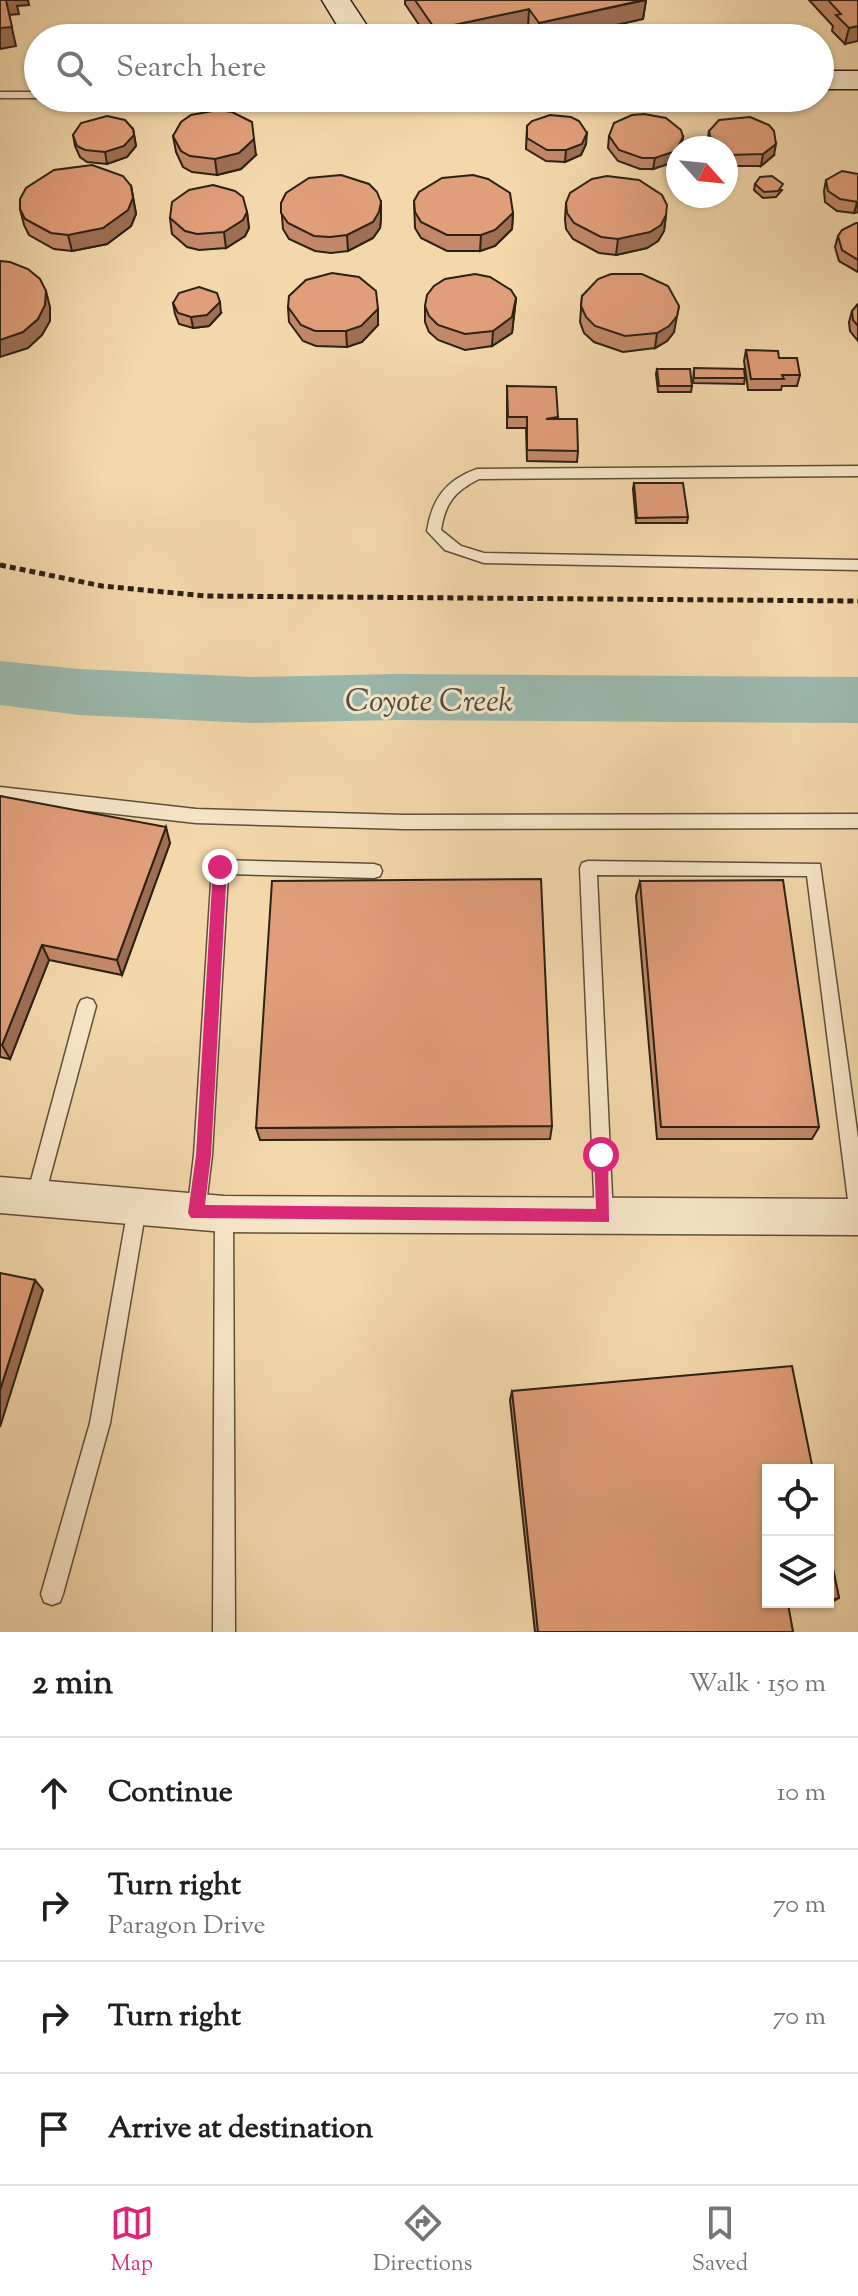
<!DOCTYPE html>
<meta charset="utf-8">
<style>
body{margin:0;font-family:"Sorts Mill Goudy",serif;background:#f6f6f6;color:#202124}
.controls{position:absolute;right:24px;bottom:24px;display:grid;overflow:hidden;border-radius:0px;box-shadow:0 2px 6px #0004}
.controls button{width:72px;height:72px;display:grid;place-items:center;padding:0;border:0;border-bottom:2px solid #e0e0e0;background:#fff;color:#202124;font:40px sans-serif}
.compass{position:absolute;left:666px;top:136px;width:72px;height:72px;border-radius:50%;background:#fff;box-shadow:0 2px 6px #0004;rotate:117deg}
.stop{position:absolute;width:24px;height:24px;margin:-18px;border:6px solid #db2777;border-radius:50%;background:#fff}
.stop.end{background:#db2777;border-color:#fff;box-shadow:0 2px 8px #0008}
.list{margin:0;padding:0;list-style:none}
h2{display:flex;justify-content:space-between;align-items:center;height:104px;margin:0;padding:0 32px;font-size:34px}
h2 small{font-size:26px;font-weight:400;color:#757577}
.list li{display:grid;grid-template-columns:52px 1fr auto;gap:24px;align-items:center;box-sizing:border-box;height:112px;padding:0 32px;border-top:2px solid #e0e0e0}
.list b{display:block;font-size:30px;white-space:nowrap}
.list p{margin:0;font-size:26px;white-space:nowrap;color:#757577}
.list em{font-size:26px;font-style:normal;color:#757577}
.icon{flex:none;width:44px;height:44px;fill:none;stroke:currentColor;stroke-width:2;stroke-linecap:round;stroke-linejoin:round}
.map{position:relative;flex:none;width:858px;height:1632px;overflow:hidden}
.search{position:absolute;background:#fff;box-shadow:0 2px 6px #0004;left:24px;right:24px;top:24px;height:88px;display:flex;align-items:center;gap:20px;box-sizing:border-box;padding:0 28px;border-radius:44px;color:#757577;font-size:30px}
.sheet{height:552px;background:#fff}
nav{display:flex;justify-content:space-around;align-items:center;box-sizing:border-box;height:112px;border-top:2px solid #e0e0e0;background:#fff;font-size:22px;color:#757577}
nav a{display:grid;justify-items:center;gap:4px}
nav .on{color:#db2777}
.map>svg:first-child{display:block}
</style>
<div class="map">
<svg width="858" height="1632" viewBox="0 0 858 1632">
<rect width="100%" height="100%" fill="#f3d8ac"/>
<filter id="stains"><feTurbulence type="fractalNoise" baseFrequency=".0025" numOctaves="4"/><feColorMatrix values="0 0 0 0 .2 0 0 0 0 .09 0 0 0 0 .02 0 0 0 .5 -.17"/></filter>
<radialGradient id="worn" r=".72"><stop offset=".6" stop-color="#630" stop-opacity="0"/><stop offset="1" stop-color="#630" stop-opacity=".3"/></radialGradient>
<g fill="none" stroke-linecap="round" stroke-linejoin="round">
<polygon fill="#9bb9ad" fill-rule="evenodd" points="0,661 79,669 252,677 396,674 858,677 858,723 396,720 252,723 79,715 0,705"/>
<g stroke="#5e4f3a" stroke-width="3">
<g id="lane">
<polygon points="0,92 38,92 39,98 0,98"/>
<polygon points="309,98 386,98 380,101 315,101"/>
<path d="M 858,466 L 858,476 L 479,479 C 455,491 445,503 441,530 L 461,546 L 484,553 L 858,560 L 858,570 L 484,563 L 445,550 L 427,531 C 432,499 446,480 477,469 Z"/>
<polygon points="0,787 196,809 404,815 858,814 858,828 404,829 196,823 0,801"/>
<polygon points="220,860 374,864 380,866 382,871 380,876 374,878 228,874 212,1155 205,1213 203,1219 196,1222 189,1219 187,1213 194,1155 212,867 214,862"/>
<polygon points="588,861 820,864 858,1138 858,1217 851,1214 849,1208 807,876 597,875 613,1217 611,1224 604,1226 597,1224 595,1217 580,868 582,863"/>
<polygon points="87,998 93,1000 96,1006 44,1199 42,1205 35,1208 28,1205 26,1199 78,1006 81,1000"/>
<polygon points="137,1199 144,1202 146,1208 110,1423 63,1594 60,1602 52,1605 44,1602 41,1594 90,1423 128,1208 130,1202"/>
<polygon points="224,1205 231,1208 233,1214 235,1632 213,1632 215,1214 217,1208"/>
</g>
</g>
<g stroke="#5e4f3a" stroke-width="3">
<polygon id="street" points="0,1177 224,1196 858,1199 858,1235 224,1232 0,1213"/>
</g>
<g stroke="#2c2114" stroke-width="3">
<g id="secondary">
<polygon points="322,0 350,0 375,38 345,38"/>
<rect x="820" y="71" width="38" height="18"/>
</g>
</g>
<polyline stroke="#2c2114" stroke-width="5" stroke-dasharray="6 4" stroke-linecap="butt" points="0,565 102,586 206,596 858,601"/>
<use href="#lane" fill="#f7e6c9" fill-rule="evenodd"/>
<use href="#street" fill="#f7e6c9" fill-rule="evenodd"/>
<use href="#secondary" fill="#f7e6c9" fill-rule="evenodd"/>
</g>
<g fill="#c28869" stroke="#2c2114" stroke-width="2">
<polygon points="405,0 646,0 643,19 558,38 535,38 528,28 484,38 428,38 405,4"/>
<polygon points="809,0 858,0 845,44 832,31 833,26"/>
<polygon points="527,126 586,144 581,155 565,162 546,161 526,149"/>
<polygon points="133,129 136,146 127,157 107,164 87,162 80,157 75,146 73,135"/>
<polygon points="709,131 774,155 761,166 727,166 726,165 726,148 708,148 707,142"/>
<polygon points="173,136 256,155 241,169 217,175 192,172 183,167 176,152"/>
<polygon points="609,136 683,137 681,148 678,148 674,162 653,169 640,169 618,161 608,148"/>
<polygon points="858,174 858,212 854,213 837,211 825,202 824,191 826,180"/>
<polygon points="755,184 782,190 776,197 763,198 754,190"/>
<polygon points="131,186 136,214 131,226 107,244 72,251 54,249 29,235 24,225 20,209"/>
<polygon points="414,201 513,213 512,229 495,246 480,251 447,251 421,238 415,228"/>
<polygon points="381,202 381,218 380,228 373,238 348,251 331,253 315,251 289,239 283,229 281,203"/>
<polygon points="566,203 666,215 664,231 658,241 647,248 616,255 599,253 573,239 566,229 565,219"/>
<polygon points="247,212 249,228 245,236 226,248 199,250 187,247 172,234 170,218"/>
<polygon points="858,223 858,272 839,261 835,247 838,236"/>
<polygon points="582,296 674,332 667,341 655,348 623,352 594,342 584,333 580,322"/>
<polygon points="516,298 512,333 492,346 465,350 438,340 429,332 425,322 425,306"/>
<polygon points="173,303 221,313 209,326 193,328 179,324 175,314"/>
<polygon points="858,304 858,341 850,331 849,322 852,311"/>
<polygon points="288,307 378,325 362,342 347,347 316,346 303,341 289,322"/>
<polygon points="746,350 779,358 800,375 797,386 782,386 781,390 748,390 744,361"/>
<polygon points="694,368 745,378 744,384 693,383"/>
<polygon points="657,369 692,386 691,392 658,392 656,374"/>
<polygon points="507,386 558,417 557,419 578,451 577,462 527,461 526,428 507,428"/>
<polygon points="634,483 688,517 687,523 636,523 633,489"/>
<polygon points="0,796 170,843 122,975 49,960 10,1059 0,1057"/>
<polygon points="640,881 819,1127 812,1139 657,1139 636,896"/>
<polygon points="552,1126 550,1139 260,1140 256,1128"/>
<polygon points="512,1391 768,1602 828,1602 828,1545 839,1598 830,1603 788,1607 793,1632 535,1632 510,1400"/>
</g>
<g fill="#9e6f55" stroke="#2c2114" stroke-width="2">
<polygon points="6,0 28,0 29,5 17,6 19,14 9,15 16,46 0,49 0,28"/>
<polygon points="646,0 643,19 558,38 538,38 539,23"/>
<polygon points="529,9 528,28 484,38 435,38 435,29"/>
<polygon points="858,26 858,41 845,44 849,28"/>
<polygon points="133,129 136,146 127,157 107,164 105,152"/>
<polygon points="587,133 586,144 581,155 565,162 566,150"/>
<polygon points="683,137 681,148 678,148 678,154 674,162 653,169 655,158"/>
<polygon points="254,139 256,155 241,169 217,175 215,159"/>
<polygon points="776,144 774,155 761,166 763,154"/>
<polygon points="131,186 136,214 131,226 107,244 72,251 68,235"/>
<polygon points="381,202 381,218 380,228 373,238 348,251 347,235"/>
<polygon points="857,202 858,212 854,213"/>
<polygon points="247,212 249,228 245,236 226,248 224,232"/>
<polygon points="513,213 512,229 495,246 480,251 481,235"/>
<polygon points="666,215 664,231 658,241 647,248 616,255 618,239"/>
<polygon points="46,291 50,307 50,321 42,335 28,348 0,357 0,340"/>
<polygon points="516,298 512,333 492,346 493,331"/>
<polygon points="220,302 221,313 209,326 193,328 191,317"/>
<polygon points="679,306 674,332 667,341 655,348 657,333"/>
<polygon points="378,309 378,325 362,342 347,347 346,331"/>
<polygon points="166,827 170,843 122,975 117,960"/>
<polygon points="42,945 49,960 10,1059 2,1045"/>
<polygon points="35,1280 43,1290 0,1427 0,1390"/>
</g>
<g fill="#e19e7a" stroke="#2c2114" stroke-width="2">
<polygon points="0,0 6,0 12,27 0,28"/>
<polygon points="415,0 644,0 539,23 529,9 435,29"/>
<polygon points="828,0 858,0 858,26 849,28 836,15 841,14"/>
<polygon points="218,110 232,112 252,122 254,139 239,153 215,159 190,156 181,151 173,136 181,122 191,115"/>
<polygon points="644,114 666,118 681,130 683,137 676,151 655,158 642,158 619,150 609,136 614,123 632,115"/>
<polygon points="550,115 571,117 579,121 587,133 582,144 566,150 547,150 527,138 527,126 532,121"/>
<polygon points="107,116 125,120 133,129 134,135 124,146 105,152 85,150 77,146 73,135 81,123"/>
<polygon points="750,117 769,125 774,131 776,144 763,154 729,155 726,153 726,148 718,148 712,144 709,131 719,120"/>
<polygon points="92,165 123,176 131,186 133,198 128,210 103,228 68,235 51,233 25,219 20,209 20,199 26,188 54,170"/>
<polygon points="842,171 858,174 858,202 840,199 828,191 826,180"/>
<polygon points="341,175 369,184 377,192 381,202 379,212 373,222 347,235 330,237 314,236 288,223 281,213 281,203 286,193 309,178"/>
<polygon points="473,175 488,179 510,193 513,213 495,230 481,235 447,235 421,222 415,212 414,201 419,192 442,178"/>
<polygon points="607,176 639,180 662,195 667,205 666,215 661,225 650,232 618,239 601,237 574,223 567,213 566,203 570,193 592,179"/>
<polygon points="772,176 783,184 778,191 764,192 755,184 760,177"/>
<polygon points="213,185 235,191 243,197 247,212 243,220 224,232 197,234 185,231 170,218 172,202 189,190"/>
<polygon points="856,223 858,223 858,260 842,250 838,236 842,230"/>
<polygon points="0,261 10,262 28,269 40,279 46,291 45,305 38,319 23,332 0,340"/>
<polygon points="332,273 359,277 376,291 378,309 361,326 346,331 315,331 301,325 288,307 289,296 306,280"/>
<polygon points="475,274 490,277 511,290 516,298 512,317 493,331 465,334 438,325 429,316 425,306 427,295 434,286 445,279"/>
<polygon points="611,274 642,274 668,286 679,306 677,316 669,326 657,333 625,336 595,326 586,317 581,306 582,296 598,279"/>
<polygon points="199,287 217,293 220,302 207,315 191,317 178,313 173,303 179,293"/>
<polygon points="858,304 858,326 853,320 852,311"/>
<polygon points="746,350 778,351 779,358 797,358 800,375 782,375 784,379 751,379"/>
<polygon points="694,368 744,369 745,378 694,378"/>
<polygon points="657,369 690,369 692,386 659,386"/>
<polygon points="507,386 556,387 558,417 546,419 577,419 578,451 527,450 527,417 508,417"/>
<polygon points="634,483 683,483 688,517 637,518"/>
<polygon points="0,796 166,827 117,960 42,945 2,1045 0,1045"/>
<polygon points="541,879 552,1126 256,1128 272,881"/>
<polygon points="783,880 819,1127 661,1127 640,881"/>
<polygon points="0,1273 35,1280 0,1390"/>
<polygon points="792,1366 813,1470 768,1470 768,1602 804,1602 788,1604 793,1632 538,1632 512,1391"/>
<polygon points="828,1545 839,1598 828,1600"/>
</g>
<polygon fill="#db2777" points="220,861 227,867 211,1155 205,1205 596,1209 594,1155 601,1148 608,1155 609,1222 191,1218 188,1213 196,1155 213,867"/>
<g text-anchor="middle" stroke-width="6" stroke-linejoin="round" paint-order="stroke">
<g font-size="32" font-style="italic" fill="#4d4f42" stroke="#f7e6c9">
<text x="429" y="711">Coyote Creek</text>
</g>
</g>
<rect width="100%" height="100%" filter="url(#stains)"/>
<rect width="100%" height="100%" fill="url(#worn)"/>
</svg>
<div class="controls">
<button><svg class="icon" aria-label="locate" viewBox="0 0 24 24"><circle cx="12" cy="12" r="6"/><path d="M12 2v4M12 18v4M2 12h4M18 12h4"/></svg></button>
<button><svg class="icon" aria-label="layers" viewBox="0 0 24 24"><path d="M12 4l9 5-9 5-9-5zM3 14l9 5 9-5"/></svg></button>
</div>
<svg class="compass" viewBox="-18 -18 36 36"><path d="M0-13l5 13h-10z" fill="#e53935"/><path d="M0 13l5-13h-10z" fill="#757577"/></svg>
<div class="stop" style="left:601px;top:1155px"></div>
<div class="stop end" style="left:220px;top:867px"></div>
<div class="search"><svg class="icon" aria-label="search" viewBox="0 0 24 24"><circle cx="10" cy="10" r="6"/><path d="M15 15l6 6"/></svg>Search here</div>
</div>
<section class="sheet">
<h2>2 min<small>Walk · 150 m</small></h2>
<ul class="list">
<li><svg class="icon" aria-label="ahead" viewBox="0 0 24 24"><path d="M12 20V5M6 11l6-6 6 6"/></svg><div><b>Continue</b></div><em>10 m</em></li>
<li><svg class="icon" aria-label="right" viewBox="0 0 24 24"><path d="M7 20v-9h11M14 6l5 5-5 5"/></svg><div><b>Turn right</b><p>Paragon Drive</p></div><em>70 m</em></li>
<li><svg class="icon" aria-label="right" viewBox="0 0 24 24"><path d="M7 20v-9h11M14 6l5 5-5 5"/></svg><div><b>Turn right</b></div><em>70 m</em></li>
<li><svg class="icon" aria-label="arrive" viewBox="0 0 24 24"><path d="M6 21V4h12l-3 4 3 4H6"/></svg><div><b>Arrive at destination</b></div></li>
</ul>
</section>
<nav>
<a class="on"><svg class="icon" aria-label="map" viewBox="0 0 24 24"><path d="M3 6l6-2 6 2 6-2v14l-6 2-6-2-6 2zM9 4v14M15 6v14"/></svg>Map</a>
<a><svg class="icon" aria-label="directions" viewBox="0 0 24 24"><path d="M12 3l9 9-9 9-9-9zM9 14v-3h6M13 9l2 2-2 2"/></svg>Directions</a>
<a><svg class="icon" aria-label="saved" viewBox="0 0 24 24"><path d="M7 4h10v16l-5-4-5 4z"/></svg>Saved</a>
</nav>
